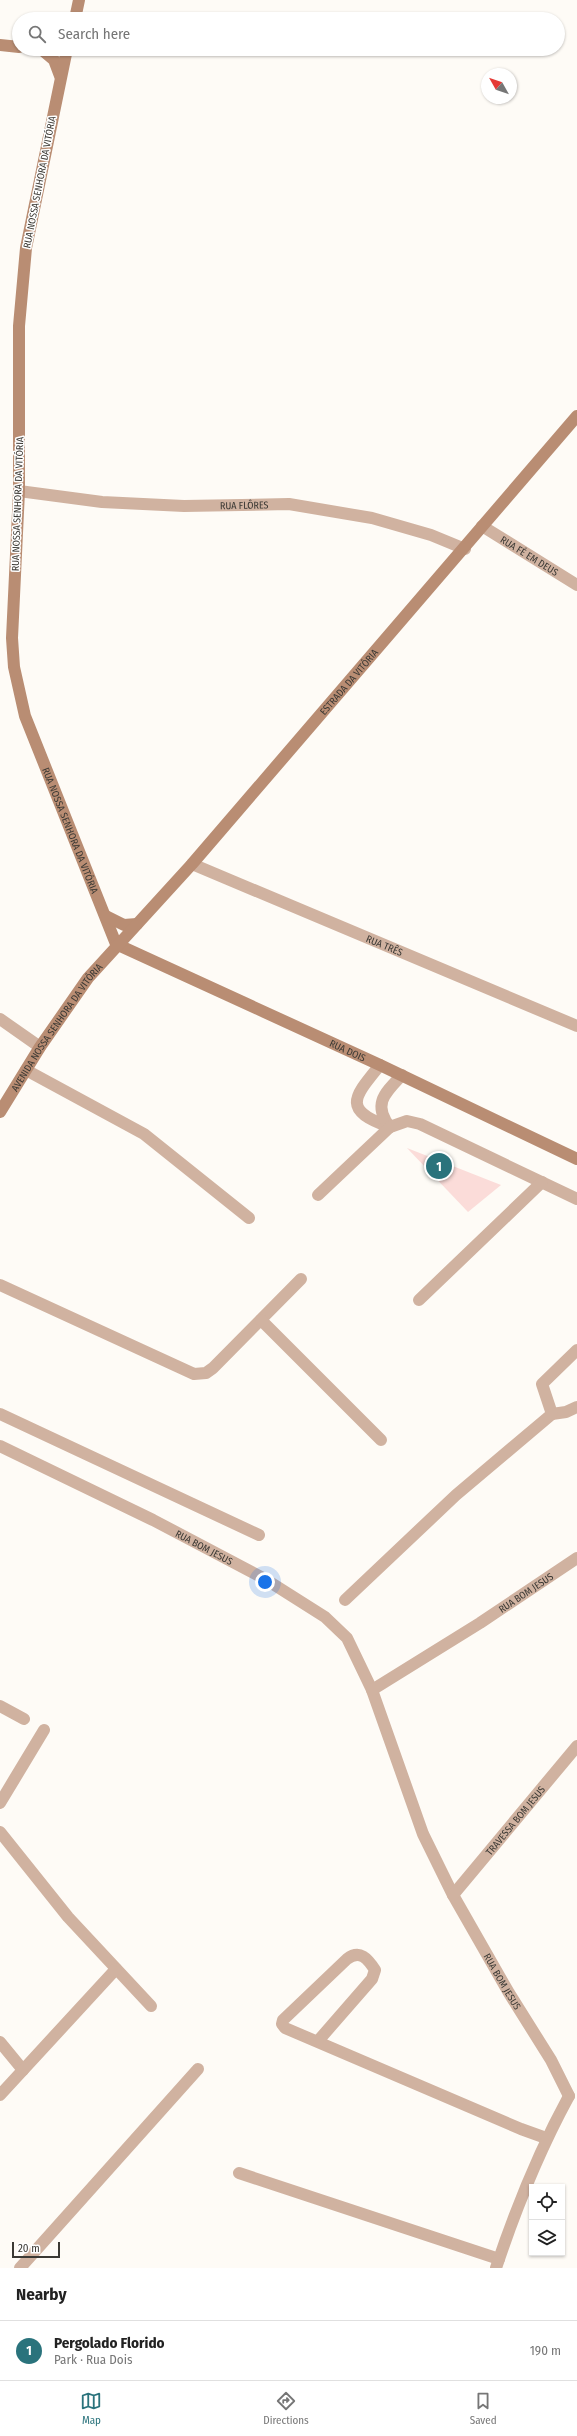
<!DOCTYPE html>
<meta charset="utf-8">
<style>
body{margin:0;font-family:"Fira Sans Condensed",sans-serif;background:#f2f2f2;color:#222}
.controls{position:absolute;right:12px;bottom:12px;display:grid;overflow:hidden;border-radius:0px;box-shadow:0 1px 3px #0004}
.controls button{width:36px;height:36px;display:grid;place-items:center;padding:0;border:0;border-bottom:1px solid #e0e0e0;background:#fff;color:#222;font:20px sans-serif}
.compass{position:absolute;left:481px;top:68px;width:36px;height:36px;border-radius:50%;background:#fff;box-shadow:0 1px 3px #0004;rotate:310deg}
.scale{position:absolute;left:12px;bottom:10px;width:48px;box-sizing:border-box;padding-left:4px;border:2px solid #3b3934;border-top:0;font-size:11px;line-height:14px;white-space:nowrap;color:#3b3934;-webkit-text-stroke:3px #fff;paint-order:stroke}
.you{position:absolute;left:265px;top:1582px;width:14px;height:14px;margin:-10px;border:3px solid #fff;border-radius:50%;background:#1a73e8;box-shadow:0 0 0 6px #1a73e833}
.badge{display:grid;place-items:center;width:26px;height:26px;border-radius:50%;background:#2a737c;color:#fff;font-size:13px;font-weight:700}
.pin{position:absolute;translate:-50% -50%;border:2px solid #fff;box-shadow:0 1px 4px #0006}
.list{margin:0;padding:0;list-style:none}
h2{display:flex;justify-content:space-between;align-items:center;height:52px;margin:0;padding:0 16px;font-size:17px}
h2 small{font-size:13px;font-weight:400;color:#767676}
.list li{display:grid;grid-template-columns:26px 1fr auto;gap:12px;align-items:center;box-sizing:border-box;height:60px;padding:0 16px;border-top:1px solid #e0e0e0}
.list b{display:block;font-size:15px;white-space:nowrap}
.list p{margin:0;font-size:13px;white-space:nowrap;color:#767676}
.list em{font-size:13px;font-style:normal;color:#767676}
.icon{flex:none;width:22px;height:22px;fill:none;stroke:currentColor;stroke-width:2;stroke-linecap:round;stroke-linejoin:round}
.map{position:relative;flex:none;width:577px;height:2268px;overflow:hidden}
.search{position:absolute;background:#fff;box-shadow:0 1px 3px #0004;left:12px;right:12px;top:12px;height:44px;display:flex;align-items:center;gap:10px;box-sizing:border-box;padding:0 14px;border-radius:22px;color:#767676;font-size:15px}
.sheet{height:112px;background:#fff}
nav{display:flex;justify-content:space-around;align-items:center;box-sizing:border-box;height:56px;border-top:1px solid #e0e0e0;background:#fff;font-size:11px;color:#767676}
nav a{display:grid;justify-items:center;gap:2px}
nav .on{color:#2a737c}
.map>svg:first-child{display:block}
</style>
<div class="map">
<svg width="577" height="2268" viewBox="0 0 577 2268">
<rect width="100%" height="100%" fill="#fefbf6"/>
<polygon fill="#fbdcd9" points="407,1148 501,1185 468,1212"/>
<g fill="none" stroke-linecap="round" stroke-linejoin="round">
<g stroke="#d0b2a0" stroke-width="12">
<path id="s1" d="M 19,491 L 102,502 L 184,506 L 289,504 L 372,518 L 431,535 L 465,549"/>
<path id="s2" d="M 482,526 L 577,585"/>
<path id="s3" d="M 192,864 L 577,1026"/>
<polyline points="0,1019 40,1047"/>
<path d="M 380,1065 C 354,1097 341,1110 390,1127"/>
<polyline points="26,1070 144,1134 249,1218"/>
<path d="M 390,1127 C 372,1104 385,1093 402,1075"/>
<polyline points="318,1195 390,1127 407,1121 420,1124 577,1199"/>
<polyline points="0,1285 194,1374 206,1373 213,1368 301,1279"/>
<polyline points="419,1300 542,1182"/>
<polyline points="261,1320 381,1440"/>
<polyline points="577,1350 542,1384 552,1414 566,1412 577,1407"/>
<polyline points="0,1414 259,1535"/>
<path id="s4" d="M 0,1446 L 153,1520 L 265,1579 L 325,1617 L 347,1638 L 372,1690 L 423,1834 L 453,1895 L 509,1993 L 551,2060 L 569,2096"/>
<polyline points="345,1600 456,1495 552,1414"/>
<path id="s5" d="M 372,1690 L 480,1623 L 577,1558"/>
<polyline points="0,1706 24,1719"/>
<polyline points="0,1803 44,1730"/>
<polyline points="0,1832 68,1917 151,2006"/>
<path id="s6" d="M 453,1895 L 577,1746"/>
<path d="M 318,2041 L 372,1979 L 375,1970 C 368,1959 360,1949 347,1959 L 283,2020 L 282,2024 L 285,2028 L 521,2129 L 546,2138"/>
<polyline points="0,2042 23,2070"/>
<polyline points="0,2095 116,1969"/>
<polyline points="239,2173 499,2259"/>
<polyline points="20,2268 198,2069"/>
<path d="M 496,2268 C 516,2208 539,2151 569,2096"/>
</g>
<g stroke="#b98d73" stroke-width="12">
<polyline points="75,19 79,0"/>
<polyline points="0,45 19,47"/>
<polyline points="41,49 54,60 60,76"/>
<path id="s7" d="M 67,49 L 26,248 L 19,326 L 19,491 L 12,638 L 14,667 L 25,716 L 116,944"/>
<polyline points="106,916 124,925 137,924"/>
<path id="s8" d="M 116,944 L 380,1065 L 577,1159"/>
<path id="s9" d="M 0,1112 L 40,1047 L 88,978 L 192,864 L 577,416"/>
</g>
</g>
<g text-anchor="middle" stroke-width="3" stroke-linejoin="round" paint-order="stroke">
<g font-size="10" fill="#3b3934" stroke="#fff">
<text transform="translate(39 182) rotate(-79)" y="4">RUA NOSSA SENHORA DA VITÓRIA</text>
<text transform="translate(17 504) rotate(-88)" y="4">RUA NOSSA SENHORA DA VITÓRIA</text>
<text dy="4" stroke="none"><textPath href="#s1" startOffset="226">RUA FLÔRES</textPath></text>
<text dy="4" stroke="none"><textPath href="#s2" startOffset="56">RUA FÉ EM DEUS</textPath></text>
<text dy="4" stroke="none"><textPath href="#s9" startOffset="555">ESTRADA DA VITÓRIA</textPath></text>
<text dy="4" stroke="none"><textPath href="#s7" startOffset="796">RUA NOSSA SENHORA DA VITÓRIA</textPath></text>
<text dy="4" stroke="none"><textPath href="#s3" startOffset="209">RUA TRÊS</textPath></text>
<text dy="4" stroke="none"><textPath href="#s9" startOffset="102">AVENIDA NOSSA SENHORA DA VITÓRIA</textPath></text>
<text dy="4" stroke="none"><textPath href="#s8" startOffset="255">RUA DOIS</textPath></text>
<text dy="4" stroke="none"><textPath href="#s4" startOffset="228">RUA BOM JESUS</textPath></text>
<text dy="4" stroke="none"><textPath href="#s5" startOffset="182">RUA BOM JESUS</textPath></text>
<text dy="4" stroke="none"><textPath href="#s6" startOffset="97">TRAVESSA BOM JESUS</textPath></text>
<text dy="4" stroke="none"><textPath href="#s4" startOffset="776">RUA BOM JESUS</textPath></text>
</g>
</g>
</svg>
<div class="controls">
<button><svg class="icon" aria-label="locate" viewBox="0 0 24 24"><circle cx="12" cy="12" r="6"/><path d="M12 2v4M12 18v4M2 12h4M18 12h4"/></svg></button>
<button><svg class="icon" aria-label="layers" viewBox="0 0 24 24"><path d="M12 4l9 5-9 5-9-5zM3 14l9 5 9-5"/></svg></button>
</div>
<svg class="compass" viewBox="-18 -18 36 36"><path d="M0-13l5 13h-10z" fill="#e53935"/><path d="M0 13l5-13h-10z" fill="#767676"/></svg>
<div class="scale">20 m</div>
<div class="you"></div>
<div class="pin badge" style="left:439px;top:1166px">1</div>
<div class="search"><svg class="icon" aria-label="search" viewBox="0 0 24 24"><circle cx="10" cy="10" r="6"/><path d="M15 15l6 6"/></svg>Search here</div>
</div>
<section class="sheet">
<h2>Nearby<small></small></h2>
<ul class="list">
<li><span class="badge">1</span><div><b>Pergolado Florido</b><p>Park · Rua Dois</p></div><em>190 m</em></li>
</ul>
</section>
<nav>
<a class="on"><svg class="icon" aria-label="map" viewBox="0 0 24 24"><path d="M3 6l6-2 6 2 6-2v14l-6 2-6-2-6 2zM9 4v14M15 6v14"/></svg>Map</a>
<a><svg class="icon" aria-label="directions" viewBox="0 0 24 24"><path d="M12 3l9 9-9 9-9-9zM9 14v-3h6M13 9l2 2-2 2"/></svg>Directions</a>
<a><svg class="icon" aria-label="saved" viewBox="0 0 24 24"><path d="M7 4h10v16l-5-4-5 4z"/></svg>Saved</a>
</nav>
